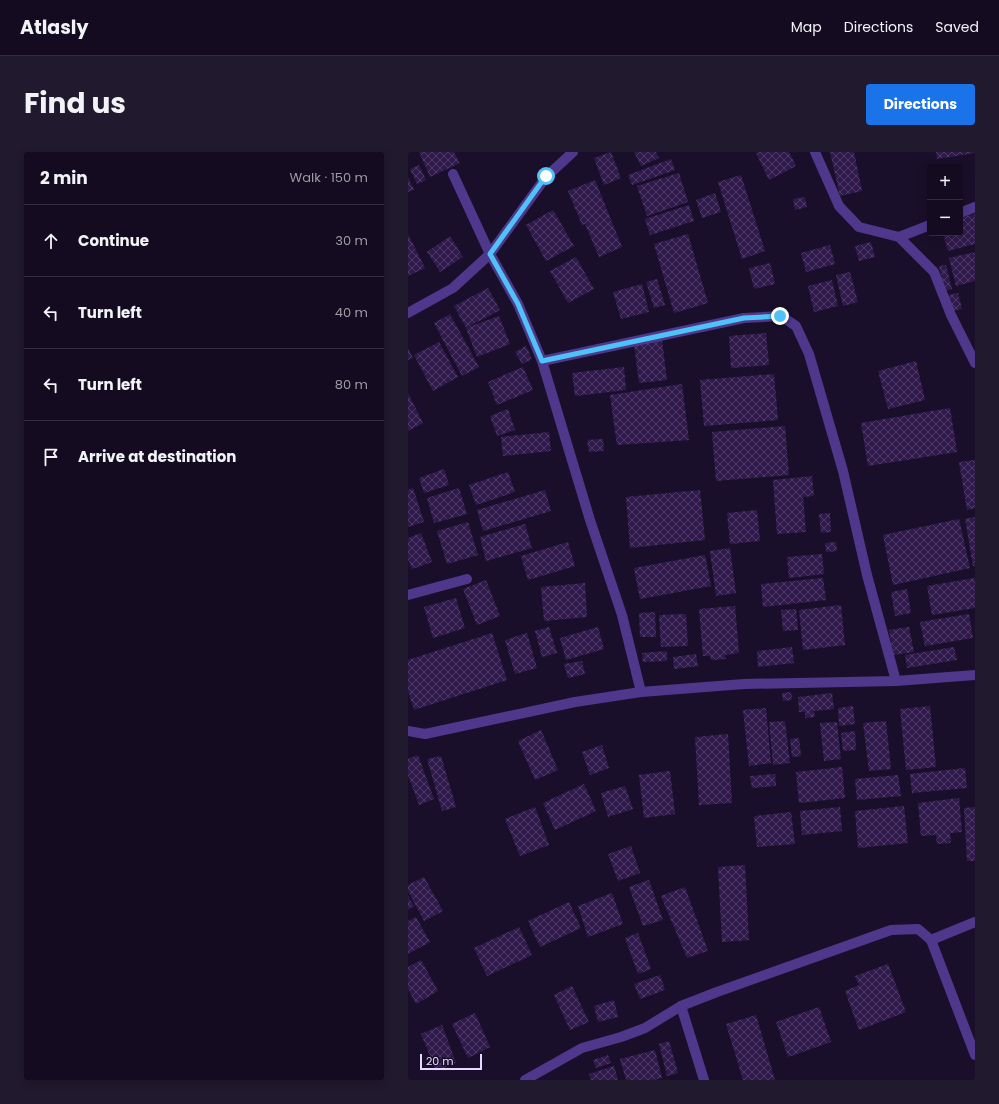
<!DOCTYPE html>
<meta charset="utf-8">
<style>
body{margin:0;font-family:Poppins,sans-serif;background:#21192d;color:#f1f3f6}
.controls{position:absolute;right:12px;top:12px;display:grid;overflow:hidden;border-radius:4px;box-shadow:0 2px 10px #0003}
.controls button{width:36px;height:36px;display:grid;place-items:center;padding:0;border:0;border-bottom:1px solid #332b3e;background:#140b20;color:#f1f3f6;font:20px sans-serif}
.scale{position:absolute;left:12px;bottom:10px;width:62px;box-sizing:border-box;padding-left:4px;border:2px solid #e6d9ff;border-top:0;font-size:11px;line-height:14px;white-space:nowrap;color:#e6d9ff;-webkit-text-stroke:3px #1a0f2a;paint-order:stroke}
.stop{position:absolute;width:12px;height:12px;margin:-9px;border:3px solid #4fc3f7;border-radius:50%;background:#fff}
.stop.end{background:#4fc3f7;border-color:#fff;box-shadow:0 1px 4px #0008}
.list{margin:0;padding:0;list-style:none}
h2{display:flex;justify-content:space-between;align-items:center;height:52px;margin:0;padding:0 16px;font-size:17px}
h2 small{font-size:13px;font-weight:400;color:#9d9ba5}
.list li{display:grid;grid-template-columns:26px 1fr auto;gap:12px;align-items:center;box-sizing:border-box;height:72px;padding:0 16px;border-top:1px solid #332b3e}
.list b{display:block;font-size:15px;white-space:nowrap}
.list em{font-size:13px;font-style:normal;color:#9d9ba5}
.icon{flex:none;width:22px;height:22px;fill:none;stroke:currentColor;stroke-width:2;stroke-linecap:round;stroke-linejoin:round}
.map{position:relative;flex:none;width:567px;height:928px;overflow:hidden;border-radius:4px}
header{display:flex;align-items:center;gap:24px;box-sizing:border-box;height:56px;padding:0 20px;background:#140b20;border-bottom:1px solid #332b3e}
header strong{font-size:19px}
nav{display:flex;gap:22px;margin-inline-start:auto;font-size:14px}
.intro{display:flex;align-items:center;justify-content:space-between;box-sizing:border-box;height:96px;padding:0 24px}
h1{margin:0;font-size:28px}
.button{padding:10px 18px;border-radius:4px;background:#1a73e8;color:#fff;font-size:14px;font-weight:700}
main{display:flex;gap:24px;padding:0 24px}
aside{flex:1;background:#140b20;border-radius:4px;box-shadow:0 2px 10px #0003}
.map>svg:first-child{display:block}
</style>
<header>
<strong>Atlasly</strong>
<nav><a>Map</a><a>Directions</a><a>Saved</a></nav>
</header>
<div class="intro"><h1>Find us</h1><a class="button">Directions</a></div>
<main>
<aside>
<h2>2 min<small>Walk · 150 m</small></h2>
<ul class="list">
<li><svg class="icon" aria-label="ahead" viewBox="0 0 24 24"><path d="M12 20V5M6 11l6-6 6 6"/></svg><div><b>Continue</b></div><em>30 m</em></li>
<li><svg class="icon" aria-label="left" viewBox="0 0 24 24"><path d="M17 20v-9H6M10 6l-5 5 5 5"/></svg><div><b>Turn left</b></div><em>40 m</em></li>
<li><svg class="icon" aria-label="left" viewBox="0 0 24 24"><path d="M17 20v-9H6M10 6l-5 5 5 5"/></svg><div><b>Turn left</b></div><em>80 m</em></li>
<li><svg class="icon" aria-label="arrive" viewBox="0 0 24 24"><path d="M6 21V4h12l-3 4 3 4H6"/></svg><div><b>Arrive at destination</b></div></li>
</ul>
</aside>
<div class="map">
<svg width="567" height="928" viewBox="0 0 567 928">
<defs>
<pattern id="building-cross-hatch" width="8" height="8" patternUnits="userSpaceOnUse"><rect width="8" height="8" fill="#301a4c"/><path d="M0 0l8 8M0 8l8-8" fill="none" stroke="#4e3b67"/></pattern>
</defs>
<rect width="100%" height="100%" fill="#1a0f2a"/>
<g fill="url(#building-cross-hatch)">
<polygon points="11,0 46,0 52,11 22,25"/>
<polygon points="203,0 213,26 196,33 186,6"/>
<polygon points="226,0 248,0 251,6 233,14"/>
<polygon points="351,0 381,0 388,14 361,28 348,1"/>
<polygon points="422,0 446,0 454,39 432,44"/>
<polygon points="528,0 567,0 567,1 529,7"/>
<polygon points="263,7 267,18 224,33 220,23"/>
<polygon points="11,13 18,28 9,32 2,17"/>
<polygon points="271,21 280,50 239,64 229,34"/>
<polygon points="333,23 357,99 334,107 310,30"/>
<polygon points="0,25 6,38 0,40"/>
<polygon points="187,28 214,95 191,105 177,72 174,73 160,39"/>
<polygon points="307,41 313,60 294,66 288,48"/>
<polygon points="397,45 399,55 387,58 385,47"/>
<polygon points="281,53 286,69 242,83 237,67"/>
<polygon points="145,58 166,94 138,109 118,73"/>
<polygon points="567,62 567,92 540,99 535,81 552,81 552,66"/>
<polygon points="0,82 17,116 0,124"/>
<polygon points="280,82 300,151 266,161 246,92"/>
<polygon points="42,84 55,105 32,120 19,100"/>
<polygon points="463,90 467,105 451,109 447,94"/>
<polygon points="422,93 427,112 398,120 393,101"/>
<polygon points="567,100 567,129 548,134 541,106"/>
<polygon points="168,105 186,137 160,151 142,119"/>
<polygon points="362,111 367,132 346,137 341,116"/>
<polygon points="538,113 544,137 537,139 531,114"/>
<polygon points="442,120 450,150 435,154 428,123"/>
<polygon points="249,127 257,153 246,156 238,130"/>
<polygon points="424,128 430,154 406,160 400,134"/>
<polygon points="234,132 241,160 213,167 205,140"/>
<polygon points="80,136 92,158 58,176 46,154"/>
<polygon points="550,141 554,157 544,159 540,143"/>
<polygon points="42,162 71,215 54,224 26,171"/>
<polygon points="91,164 102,192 69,205 58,176"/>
<polygon points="358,181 361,213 323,216 321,184"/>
<polygon points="254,188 259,228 231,231 226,192"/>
<polygon points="31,190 50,225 25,239 6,203"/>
<polygon points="118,194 124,207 114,212 107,200"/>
<polygon points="0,196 5,206 0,208"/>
<polygon points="508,209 517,248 480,257 470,219"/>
<polygon points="115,215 125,238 89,253 80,230"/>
<polygon points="216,215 218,238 167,244 164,221"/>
<polygon points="366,222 370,268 296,274 292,228"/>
<polygon points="274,232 281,288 209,293 202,243"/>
<polygon points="0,241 15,271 0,279"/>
<polygon points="542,256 549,300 460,314 453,271"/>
<polygon points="100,257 107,278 89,284 82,264"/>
<polygon points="377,274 381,323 308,329 304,280"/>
<polygon points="141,280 143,299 95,304 93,285"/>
<polygon points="195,287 196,299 181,300 179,288"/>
<polygon points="567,308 567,356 559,358 551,310"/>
<polygon points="36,317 41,333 16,341 11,326"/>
<polygon points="100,320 107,340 68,353 61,333"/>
<polygon points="404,324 406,344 395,345 398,380 369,382 365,328"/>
<polygon points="5,336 16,370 0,375 0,338"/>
<polygon points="51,336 59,362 26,371 19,346"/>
<polygon points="137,338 143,359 75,379 69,358"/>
<polygon points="292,338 297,388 222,396 218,345"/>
<polygon points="349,358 352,389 322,392 319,361"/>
<polygon points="422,361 423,380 413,381 411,362"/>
<polygon points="567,365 567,414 565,414 557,367"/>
<polygon points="551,367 562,416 485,433 475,383"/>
<polygon points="60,370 70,403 39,412 29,379"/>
<polygon points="117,372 124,396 78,409 72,385"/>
<polygon points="13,381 24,410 4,417 0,407 0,386"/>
<polygon points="160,390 167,414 120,428 113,404"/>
<polygon points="428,390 429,399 418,400 417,391"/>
<polygon points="322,396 328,441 308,444 302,399"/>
<polygon points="414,402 416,422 381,426 379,405"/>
<polygon points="297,403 303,434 232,447 226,416"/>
<polygon points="415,426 418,448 355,455 353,432"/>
<polygon points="567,426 567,456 524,463 519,434"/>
<polygon points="78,428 92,464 69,473 55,437"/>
<polygon points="177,431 179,465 136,469 133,435"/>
<polygon points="499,437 503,461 487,464 483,440"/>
<polygon points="48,446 57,476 25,486 16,455"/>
<polygon points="433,453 437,493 395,498 391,458"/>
<polygon points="327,454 331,501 317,503 318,507 303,508 302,504 295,504 291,457"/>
<polygon points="388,457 390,478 375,479 373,458"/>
<polygon points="247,460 248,485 232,485 231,461"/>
<polygon points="278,462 280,494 253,495 251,463"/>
<polygon points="561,462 565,486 517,494 512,470"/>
<polygon points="141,475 149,501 134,505 127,479"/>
<polygon points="190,475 196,497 158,508 152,486"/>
<polygon points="501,475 506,500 485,503 481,478"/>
<polygon points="84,481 99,528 6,558 0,539 0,508"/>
<polygon points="119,481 129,516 107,522 97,488"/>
<polygon points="384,495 386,511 350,515 349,499"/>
<polygon points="546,495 549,508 499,516 497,503"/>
<polygon points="259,499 259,509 235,510 234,501"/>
<polygon points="288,502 290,514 266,517 265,505"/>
<polygon points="174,509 177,522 160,526 156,512"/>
<polygon points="383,540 384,548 375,549 374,541"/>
<polygon points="424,541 426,557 406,559 407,565 397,566 397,560 391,560 390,545"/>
<polygon points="445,554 447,572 431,574 430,556"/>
<polygon points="522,554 528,615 498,618 492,557"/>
<polygon points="358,556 363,611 341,614 335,558"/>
<polygon points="377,569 382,611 365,613 361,570"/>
<polygon points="478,569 483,617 461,619 455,571"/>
<polygon points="429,570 433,607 416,609 412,571"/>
<polygon points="133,578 150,618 127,628 110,589"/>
<polygon points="447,579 448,598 435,599 433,581"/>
<polygon points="320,582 324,651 291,653 287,585"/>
<polygon points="391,586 393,604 384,605 382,587"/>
<polygon points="194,593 201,616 182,623 174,600"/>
<polygon points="10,603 26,647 11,653 0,623 0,607"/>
<polygon points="33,604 48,655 34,659 19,607"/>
<polygon points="434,615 437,646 391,651 388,620"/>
<polygon points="557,616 559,636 504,641 502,622"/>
<polygon points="262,619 267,662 236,666 231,623"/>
<polygon points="367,622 368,634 344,636 342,624"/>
<polygon points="490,623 493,644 449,648 447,627"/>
<polygon points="176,632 188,659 147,678 135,651"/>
<polygon points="217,634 225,657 200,665 193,641"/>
<polygon points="551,646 554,680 542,681 543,691 529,692 528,683 513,684 510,651"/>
<polygon points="496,654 500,691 450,696 447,659"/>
<polygon points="127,655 141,693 112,704 97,667"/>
<polygon points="432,655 434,679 394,683 392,659"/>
<polygon points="567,655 567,709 559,709 556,656"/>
<polygon points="383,660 387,692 349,695 346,664"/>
<polygon points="223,694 232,721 210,729 200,702"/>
<polygon points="337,713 341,788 314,790 310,715"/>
<polygon points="16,725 35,759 16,769 0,739 0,733"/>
<polygon points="241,728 255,768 235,774 221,735"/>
<polygon points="277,735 300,799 279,806 253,744"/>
<polygon points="204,741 215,772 180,785 170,754"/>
<polygon points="0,744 6,754 0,758"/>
<polygon points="161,750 173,776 132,795 120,769"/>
<polygon points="8,765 22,790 0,802 0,769"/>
<polygon points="111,775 124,803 79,824 66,796"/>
<polygon points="230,781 243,817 230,822 217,786"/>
<polygon points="13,808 30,839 8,852 0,837 0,815"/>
<polygon points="480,812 498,860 451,878 437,839 451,833 447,824"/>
<polygon points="252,823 257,838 232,847 226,832"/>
<polygon points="164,834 181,870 162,878 146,843"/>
<polygon points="206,848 210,865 190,870 186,854"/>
<polygon points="411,855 423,890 380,905 368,870"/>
<polygon points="67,861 82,895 60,906 44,872"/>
<polygon points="348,863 367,928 335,928 318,872"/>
<polygon points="34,873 48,911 28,919 13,882"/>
<polygon points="261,889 270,921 259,924 251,892"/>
<polygon points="247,898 254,926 245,928 218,928 212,907"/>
<polygon points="200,903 203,911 188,916 185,908"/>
<polygon points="206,914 210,928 183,928 181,922"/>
</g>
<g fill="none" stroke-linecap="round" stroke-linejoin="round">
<g stroke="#4f388c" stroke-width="10">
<polyline points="407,0 431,54 451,75 491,85 526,120 543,163 567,211"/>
<polyline points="45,22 82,102 110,152 134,209 182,368 214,463 233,540"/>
<polyline points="552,61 567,55"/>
<polyline points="491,85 522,73"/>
<polyline points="0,161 45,136 82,102 138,25 165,0"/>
<polyline points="134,209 336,166 373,164 388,174 401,202 435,319 459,423 488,529"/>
<polyline points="0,443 59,427"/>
<polyline points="0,579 17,582 167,550 233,540 336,532 488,529 567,523"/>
<polyline points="523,788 567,770"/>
<polyline points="273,854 296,928"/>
<polyline points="117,928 174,896 213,885 237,876 273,854 309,840 483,778 510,777 523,788 567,903"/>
</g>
</g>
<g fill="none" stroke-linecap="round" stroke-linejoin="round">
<polyline stroke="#4fc3f7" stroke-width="5" points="138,24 82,102 110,152 134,209 336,166 372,164"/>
</g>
</svg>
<div class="controls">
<button>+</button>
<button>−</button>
</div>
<div class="scale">20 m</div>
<div class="stop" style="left:138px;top:24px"></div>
<div class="stop end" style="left:372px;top:164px"></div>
</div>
</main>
